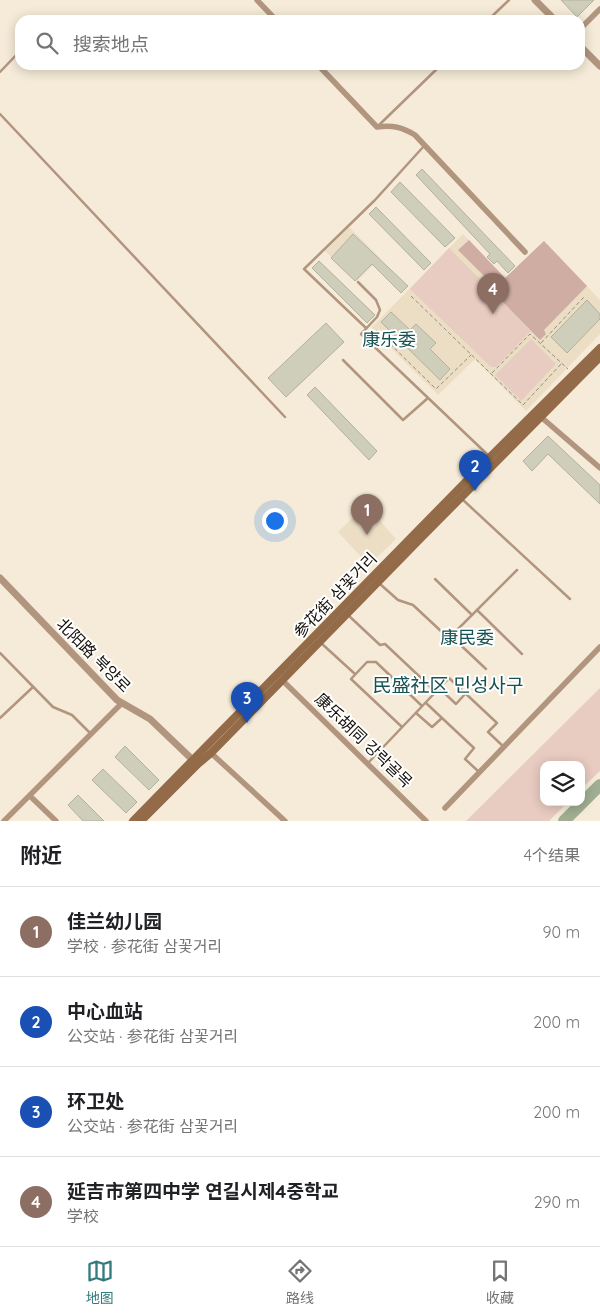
<!DOCTYPE html>
<html lang="zh">
<meta charset="utf-8">
<style>
body{margin:0;font-family:Quicksand,"Noto Sans SC","Noto Sans KR",sans-serif;background:#f2f2f2;color:#202124}
.controls{position:absolute;right:15px;bottom:15px;display:grid;overflow:hidden;border-radius:10px;box-shadow:0 2px 12px #0003}
.controls button{width:45px;height:45px;display:grid;place-items:center;padding:0;border:0;border-bottom:1px solid #e0e0e0;background:#fff;color:#202124;font:25px sans-serif}
.you{position:absolute;left:274px;top:520px;width:18px;height:18px;margin:-12px;border:4px solid #fff;border-radius:50%;background:#1a73e8;box-shadow:0 0 0 8px #1a73e833}
.badge{display:grid;place-items:center;width:32px;height:32px;border-radius:50%;background:#347c7b;color:#fff;font-size:16px;font-weight:700}
.pin{position:absolute;translate:-50% -41px;filter:drop-shadow(0 1px 2px #0008)}
.pin::after{content:'';position:absolute;top:26px;width:18px;height:15px;background:inherit;clip-path:polygon(0 0,100% 0,50% 100%)}
.list{margin:0;padding:0;list-style:none}
h2{display:flex;justify-content:space-between;align-items:center;height:65px;margin:0;padding:0 20px;font-size:21px}
h2 small{font-size:16px;font-weight:400;color:#757577}
.list li{display:grid;grid-template-columns:32px 1fr auto;gap:15px;align-items:center;box-sizing:border-box;height:90px;padding:0 20px;border-top:1px solid #e0e0e0}
.list b{display:block;font-size:19px;white-space:nowrap}
.list p{margin:0;font-size:16px;white-space:nowrap;color:#757577}
.list em{font-size:16px;font-style:normal;color:#757577}
.icon{flex:none;width:28px;height:28px;fill:none;stroke:currentColor;stroke-width:2;stroke-linecap:round;stroke-linejoin:round}
.map{position:relative;flex:none;width:600px;height:821px;overflow:hidden}
.search{position:absolute;background:#fff;box-shadow:0 2px 12px #0003;left:15px;right:15px;top:15px;height:55px;display:flex;align-items:center;gap:12px;box-sizing:border-box;padding:0 18px;border-radius:15px;color:#757577;font-size:19px}
.sheet{height:425px;background:#fff}
nav{display:flex;justify-content:space-around;align-items:center;box-sizing:border-box;height:70px;border-top:1px solid #e0e0e0;background:#fff;font-size:14px;color:#757577}
nav a{display:grid;justify-items:center;gap:2px}
nav .on{color:#347c7b}
.map>svg:first-child{display:block}
</style>
<div class="map">
<svg width="600" height="821" viewBox="0 0 600 821">
<rect width="100%" height="100%" fill="#f5ebd8"/>
<g fill="#ebdec4">
<polygon points="349,227 380,258 357,281 325,251"/>
<polygon points="463,234 505,278 544,241 600,300 600,334 526,411 475,359 438,395 371,328"/>
<polygon points="366,505 396,539 369,565 338,532"/>
</g>
<g fill="#e8cbc1">
<polygon points="449,248 531,331 496,367 491,367 410,289"/>
<polygon points="531,339 556,364 521,401 495,375"/>
<polygon points="600,688 600,771 581,789 581,765 544,765 544,802 568,802 549,821 466,821"/>
</g>
<polygon fill="#cfada2" points="469,240 505,278 544,241 587,286 544,330 546,334 540,340 493,292 496,288 458,250"/>
<g fill="none" stroke-linecap="round" stroke-linejoin="round">
<polyline stroke="#a1ae91" stroke-width="12" points="564,821 600,785"/>
</g>
<g fill="#cfceba" stroke="#b2b19e">
<polygon points="561,0 594,0 577,17"/>
<polygon points="422,169 515,266 508,273 497,261 494,264 487,257 490,254 416,175"/>
<polygon points="400,182 455,238 445,247 391,192"/>
<polygon points="376,207 431,263 424,270 369,214"/>
<polygon points="353,234 408,286 401,293 372,264 355,281 331,258"/>
<polygon points="319,261 375,315 367,323 312,268"/>
<polygon points="587,300 600,314 600,319 567,353 551,337"/>
<polygon points="391,312 410,330 416,324 436,343 430,349 450,369 440,380 381,322"/>
<polygon points="326,323 344,342 286,397 268,378"/>
<polygon points="315,387 377,451 369,460 307,395"/>
<polygon points="548,436 600,485 600,504 548,454 532,471 523,461"/>
<polygon points="125,746 159,780 149,790 115,757"/>
<polygon points="103,769 137,802 126,813 92,780"/>
<polygon points="78,795 104,821 83,821 68,805"/>
</g>
<g fill="none" stroke-linecap="round" stroke-linejoin="round">
<g stroke="#948d80" stroke-width="1" stroke-dasharray="4 2.5" stroke-linecap="butt">
<polyline points="411,296 523,405 562,363"/>
<polyline points="376,330 436,389 471,355"/>
<polyline points="541,343 584,297"/>
<polyline points="492,373 530,334 568,369"/>
</g>
<g stroke="#b1957f" stroke-width="2.5">
<polyline points="488,20 509,0"/>
<polyline points="0,72 20,51"/>
<polyline points="0,114 285,417"/>
<polyline points="379,125 441,65"/>
<polyline points="358,282 376,300 380,310 377,317 361,334 489,456"/>
<polyline points="366,328 304,269 375,200 424,146"/>
<polyline points="343,360 403,420 428,398"/>
<polyline points="462,499 570,599"/>
<polyline points="435,579 472,615"/>
<polyline points="380,584 398,600 413,605 443,633 451,636 486,669"/>
<polyline points="477,610 522,654"/>
<polyline points="348,615 380,645 385,644 436,692"/>
<polyline points="451,636 517,570"/>
<polyline points="321,643 355,674"/>
<polyline points="0,653 53,707 72,715 90,733"/>
<polyline points="439,688 456,704 466,693"/>
<polyline points="426,703 474,748 465,759 478,771"/>
<polyline points="416,713 432,727 442,718"/>
<polyline points="0,718 33,687"/>
<polyline points="402,727 351,679 367,662 376,662 422,706"/>
<polyline points="368,763 449,678 497,723 488,732 504,747"/>
</g>
<g stroke="#b1957f" stroke-width="5.5">
<polyline points="257,0 276,20"/>
<polyline points="580,29 600,9"/>
<path d="M 318,65 L 377,127 C 393,125 402,127 415,135 L 525,252"/>
<polyline points="541,417 600,468"/>
<polyline points="282,680 426,821"/>
<polyline points="211,753 285,821"/>
<polyline points="30,796 56,821"/>
<polyline points="445,808 600,647"/>
<polyline points="4,821 122,703"/>
</g>
<g stroke="#b1957f" stroke-width="7">
<polyline points="535,0 555,20"/>
<polyline points="580,46 600,66"/>
<polyline points="0,578 117,700 150,719 197,764"/>
</g>
<g stroke="#936b49" stroke-width="8">
<polyline points="133,821 490,457 600,348"/>
<polyline points="141,821 198,764 211,753 422,537 600,357"/>
</g>
</g>
<g text-anchor="middle" stroke-width="4" stroke-linejoin="round" paint-order="stroke">
<g font-size="16" fill="#130f09" stroke="#fff">
<text transform="translate(335 595) rotate(-46)" y="6">参花街 삼꽃거리</text>
<text transform="translate(94 655) rotate(45)" y="6">北阳路 북양로</text>
<text transform="translate(364 740) rotate(44)" y="6">康乐胡同 강락골목</text>
</g>
<g font-size="18" fill="#155251" stroke="#fff">
<text x="389" y="346">康乐委</text>
<text x="467" y="644">康民委</text>
</g>
<g font-size="19" fill="#155251" stroke="#fff">
<text x="448" y="692">民盛社区 민성사구</text>
</g>
</g>
</svg>
<div class="controls">
<button><svg class="icon" aria-label="layers" viewBox="0 0 24 24"><path d="M12 4l9 5-9 5-9-5zM3 14l9 5 9-5"/></svg></button>
</div>
<div class="you"></div>
<div class="pin badge" style="left:367px;top:535px;background:#8d6e63">1</div>
<div class="pin badge" style="left:475px;top:491px;background:#1a4fb4">2</div>
<div class="pin badge" style="left:247px;top:723px;background:#1a4fb4">3</div>
<div class="pin badge" style="left:493px;top:314px;background:#8d6e63">4</div>
<div class="search"><svg class="icon" aria-label="search" viewBox="0 0 24 24"><circle cx="10" cy="10" r="6"/><path d="M15 15l6 6"/></svg>搜索地点</div>
</div>
<section class="sheet">
<h2>附近<small>4个结果</small></h2>
<ul class="list">
<li><span class="badge" style="background:#8d6e63">1</span><div><b>佳兰幼儿园</b><p>学校 · 参花街 삼꽃거리</p></div><em>90 m</em></li>
<li><span class="badge" style="background:#1a4fb4">2</span><div><b>中心血站</b><p>公交站 · 参花街 삼꽃거리</p></div><em>200 m</em></li>
<li><span class="badge" style="background:#1a4fb4">3</span><div><b>环卫处</b><p>公交站 · 参花街 삼꽃거리</p></div><em>200 m</em></li>
<li><span class="badge" style="background:#8d6e63">4</span><div><b>延吉市第四中学 연길시제4중학교</b><p>学校</p></div><em>290 m</em></li>
</ul>
</section>
<nav>
<a class="on"><svg class="icon" aria-label="map" viewBox="0 0 24 24"><path d="M3 6l6-2 6 2 6-2v14l-6 2-6-2-6 2zM9 4v14M15 6v14"/></svg>地图</a>
<a><svg class="icon" aria-label="directions" viewBox="0 0 24 24"><path d="M12 3l9 9-9 9-9-9zM9 14v-3h6M13 9l2 2-2 2"/></svg>路线</a>
<a><svg class="icon" aria-label="saved" viewBox="0 0 24 24"><path d="M7 4h10v16l-5-4-5 4z"/></svg>收藏</a>
</nav>
